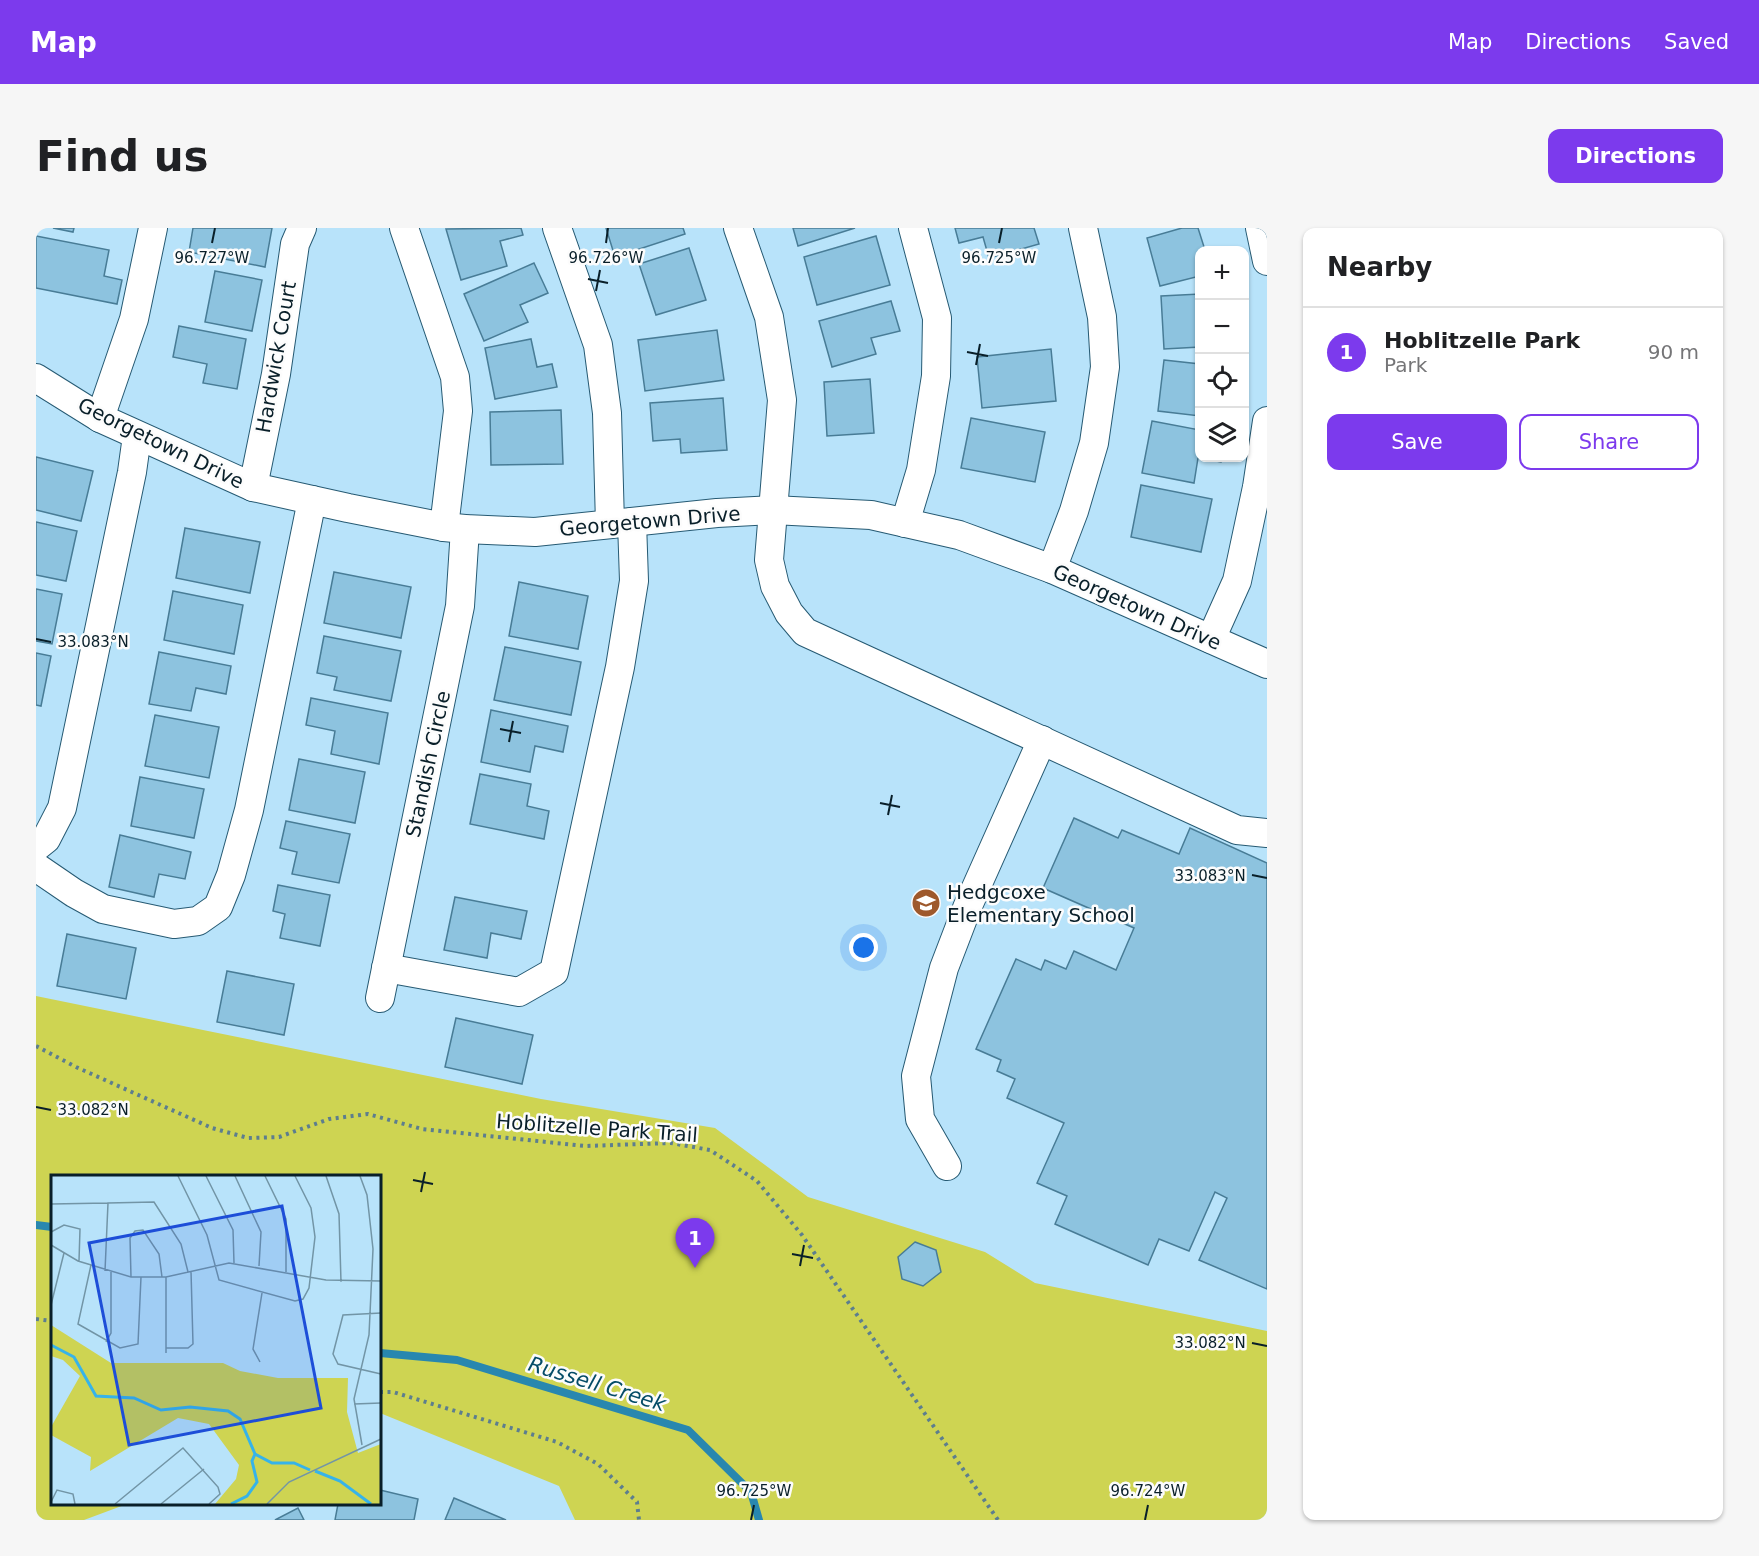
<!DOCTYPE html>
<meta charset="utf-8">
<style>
body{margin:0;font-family:"DejaVu Sans",sans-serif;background:#f6f6f6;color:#202124}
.controls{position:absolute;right:18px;top:18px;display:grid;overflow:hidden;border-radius:12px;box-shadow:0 2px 4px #0004}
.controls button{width:54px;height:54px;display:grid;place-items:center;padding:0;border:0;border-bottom:2px solid #e0e0e0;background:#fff;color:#202124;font:30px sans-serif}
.you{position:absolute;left:828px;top:720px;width:21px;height:21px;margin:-15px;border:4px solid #fff;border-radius:50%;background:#1a73e8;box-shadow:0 0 0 9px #1a73e833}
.badge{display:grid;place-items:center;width:39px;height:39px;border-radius:50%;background:#7c3aed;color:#fff;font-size:20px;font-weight:700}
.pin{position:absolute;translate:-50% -50px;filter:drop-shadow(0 2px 3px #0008)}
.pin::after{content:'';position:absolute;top:32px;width:21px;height:18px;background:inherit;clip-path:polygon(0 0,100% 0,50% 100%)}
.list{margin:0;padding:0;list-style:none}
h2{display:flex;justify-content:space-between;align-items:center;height:78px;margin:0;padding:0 24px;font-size:26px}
h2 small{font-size:20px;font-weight:400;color:#757577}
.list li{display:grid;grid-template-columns:39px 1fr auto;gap:18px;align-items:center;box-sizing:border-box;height:90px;padding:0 24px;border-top:2px solid #e0e0e0}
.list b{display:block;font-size:22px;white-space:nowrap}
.list p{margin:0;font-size:20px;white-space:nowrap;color:#757577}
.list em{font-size:20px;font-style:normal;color:#757577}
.actions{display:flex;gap:12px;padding:18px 24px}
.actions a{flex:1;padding:14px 0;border:2px solid #7c3aed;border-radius:12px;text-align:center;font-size:21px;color:#7c3aed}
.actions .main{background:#7c3aed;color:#fff}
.icon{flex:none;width:33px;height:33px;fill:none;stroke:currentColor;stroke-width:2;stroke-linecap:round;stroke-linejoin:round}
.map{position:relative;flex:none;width:1231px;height:1292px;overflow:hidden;border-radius:12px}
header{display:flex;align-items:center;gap:36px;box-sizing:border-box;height:84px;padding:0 30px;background:#7c3aed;color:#fff}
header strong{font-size:28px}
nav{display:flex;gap:33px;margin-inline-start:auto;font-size:21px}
.intro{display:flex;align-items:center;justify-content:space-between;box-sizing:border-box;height:144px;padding:0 36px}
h1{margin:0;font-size:42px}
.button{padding:15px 27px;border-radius:12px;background:#7c3aed;color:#fff;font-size:21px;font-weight:700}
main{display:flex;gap:36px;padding:0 36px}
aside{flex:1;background:#fff;border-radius:12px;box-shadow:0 2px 4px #0004}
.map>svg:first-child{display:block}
</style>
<header>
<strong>Map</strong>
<nav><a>Map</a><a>Directions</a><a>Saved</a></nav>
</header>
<div class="intro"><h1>Find us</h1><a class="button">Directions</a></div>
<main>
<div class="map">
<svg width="1231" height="1292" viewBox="0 0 1231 1292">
<rect width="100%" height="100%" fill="#b8e3fa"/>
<polygon fill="#ced452" points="0,768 505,871 679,900 772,969 949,1024 999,1055 1231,1103 1231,1292 539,1292 523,1258 344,1185 344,948 16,948 16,1276 91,1276 48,1292 0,1292"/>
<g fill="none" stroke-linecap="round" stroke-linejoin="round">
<g stroke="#2887af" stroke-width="8">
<polyline points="0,997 16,999"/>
<polyline points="344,1125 421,1132 652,1202 715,1264 723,1292"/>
</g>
</g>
<g fill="#8dc3df" stroke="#487c96" stroke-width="1.5">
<polygon points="17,0 38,0 37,4"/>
<polygon points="157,0 236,0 229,39 153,24"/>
<polygon points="485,0 487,7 464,13 471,38 425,52 410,1"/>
<polygon points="570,0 647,0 649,6 579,29"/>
<polygon points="757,0 819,0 762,18"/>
<polygon points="919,0 998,0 1003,16 953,30 947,9 923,15"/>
<polygon points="1146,0 1162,0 1169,22 1164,22 1164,48 1124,58 1111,10"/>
<polygon points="0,8 73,22 68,48 86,52 81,76 0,60"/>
<polygon points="840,8 854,57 781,77 768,29"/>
<polygon points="653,20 670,72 620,87 603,36"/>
<polygon points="498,35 512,65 484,77 492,94 448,113 428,66"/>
<polygon points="179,43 226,52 216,103 169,94"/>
<polygon points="1164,66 1164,119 1128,121 1125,68"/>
<polygon points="855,73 864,103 835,110 840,126 796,139 783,93"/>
<polygon points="143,98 210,111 201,161 167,155 171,136 137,129"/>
<polygon points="681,102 688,152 609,163 602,112"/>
<polygon points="495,111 501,139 516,136 521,159 459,171 449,120"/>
<polygon points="1015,121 1020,173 946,180 941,129"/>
<polygon points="1128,132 1164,136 1164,188 1122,183"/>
<polygon points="834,151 838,205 791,208 788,154"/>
<polygon points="687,170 691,222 645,225 644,211 617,213 614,175"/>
<polygon points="525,182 527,236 455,237 454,184"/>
<polygon points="935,190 1009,204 999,254 925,240"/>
<polygon points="1116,193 1164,202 1164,230 1186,230 1185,234 1162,230 1158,255 1106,245"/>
<polygon points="0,229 57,243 45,293 0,282"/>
<polygon points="1105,257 1176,271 1165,324 1095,309"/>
<polygon points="0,294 41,303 30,353 0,347"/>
<polygon points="149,300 224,314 214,365 140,350"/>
<polygon points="298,344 375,359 365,410 288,395"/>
<polygon points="483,354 552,368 542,421 473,408"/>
<polygon points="0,361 26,366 16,416 0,413"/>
<polygon points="137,363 207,377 198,426 128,412"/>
<polygon points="288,408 365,423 355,473 298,462 301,449 281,445"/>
<polygon points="469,419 545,434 535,487 458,472"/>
<polygon points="123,424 195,438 190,466 160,460 155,483 113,476"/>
<polygon points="0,425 15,428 5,478 0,477"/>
<polygon points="275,470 352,485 343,536 295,526 299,503 270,497"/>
<polygon points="455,482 532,498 527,524 499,518 494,544 445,534"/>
<polygon points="119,487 183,499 173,550 109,538"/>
<polygon points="263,531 329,544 319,595 253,582"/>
<polygon points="444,546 495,556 491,578 513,583 508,611 434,596"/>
<polygon points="104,549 168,561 158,610 95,598"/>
<polygon points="1038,590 1082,610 1086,602 1143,626 1154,600 1231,635 1231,1061 1163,1032 1191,970 1179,964 1153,1023 1123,1011 1112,1037 1019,996 1031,968 1001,955 1028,895 971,870 979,851 961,843 965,832 940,821 980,731 1005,742 1009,732 1030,741 1038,723 1080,742 1098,700 1007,660"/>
<polygon points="250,593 314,606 303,655 256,646 261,624 244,620"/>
<polygon points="84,607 155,624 149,651 123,646 118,669 73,659"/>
<polygon points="242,657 294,667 284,718 244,710 249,686 237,683"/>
<polygon points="419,669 491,683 485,711 455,705 451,730 408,722"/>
<polygon points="31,706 100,720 90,771 21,758"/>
<polygon points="191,743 258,756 248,807 181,794"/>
<polygon points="420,790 497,807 486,856 409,839"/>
<polygon points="879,1014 900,1022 905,1044 887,1058 866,1051 862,1029"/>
<polygon points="344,1262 382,1271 378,1292 299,1292 302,1276 344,1276"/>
<polygon points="418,1270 470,1292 409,1292"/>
<polygon points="262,1280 268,1292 239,1292"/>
</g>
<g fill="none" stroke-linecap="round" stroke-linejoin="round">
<g stroke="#265a73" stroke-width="30">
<g id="minor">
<polyline points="368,0 419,149 422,183 408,299"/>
<polyline points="521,0 562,117 571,185 574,296"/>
<polyline points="702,0 733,89 746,172 733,332 739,358 753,385 769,404 1201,602 1231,605"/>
<polyline points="1224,0 1231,33"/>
<polyline points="0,150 64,190 217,259 312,280 408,299 429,301 499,304 681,285 737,282 835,287 923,307 1016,341 1231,436"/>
<polyline points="64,190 98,91 117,0"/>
<polyline points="217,259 240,146 259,16 266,0"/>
<polyline points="869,295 885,242 900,148 901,90 877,0"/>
<polyline points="1016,341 1038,283 1058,215 1069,139 1066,89 1047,0"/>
<polyline points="1175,411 1201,353 1221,259 1231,193"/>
<polyline points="0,619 10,611 26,580 96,244 101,208"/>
<polyline points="0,639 38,665 67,681 138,696 162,693 182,679 195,647 213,582 276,272"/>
<polyline points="350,740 483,764 518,744 584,439 598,353 596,294"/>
<polyline points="344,770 424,378 429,301"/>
<polyline points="911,938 884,891 880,848 908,740 931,680 1006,512"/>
</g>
</g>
<g stroke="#5d7e8e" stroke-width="4" stroke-dasharray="3 4.5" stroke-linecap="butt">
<polyline points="0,818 40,839 176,900 212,910 243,909 293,891 332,886 386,901 549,918 635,915 674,922 721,953 766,1007 962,1292"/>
<polyline points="0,1091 16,1093"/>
<polyline points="344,1164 357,1164 521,1214 562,1236 601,1274 603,1292"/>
</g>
<use href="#minor" stroke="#fff" stroke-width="28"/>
</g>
<path fill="none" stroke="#091f29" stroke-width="2" d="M 176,15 L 179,0M 570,15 L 572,0M 963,15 L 966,0M 552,51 L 572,55M 560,63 L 564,42M 931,124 L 952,128M 940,137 L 944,116M 0,411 L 15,414M 464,501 L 485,505M 473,514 L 477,493M 844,575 L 864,579M 852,587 L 856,567M 1216,647 L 1231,650M 0,879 L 15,882M 377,952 L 397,956M 385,964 L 389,944M 756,1026 L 777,1030M 764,1038 L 768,1017M 1216,1115 L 1231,1118M 715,1292 L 718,1277M 1109,1292 L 1112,1277"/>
<defs>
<g id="school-disc" transform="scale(1.5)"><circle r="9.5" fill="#9e592c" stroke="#fcfcfc"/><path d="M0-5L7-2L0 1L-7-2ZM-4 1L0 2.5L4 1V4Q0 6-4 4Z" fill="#fff"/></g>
</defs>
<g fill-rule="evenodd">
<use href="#school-disc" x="890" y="675"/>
</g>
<g text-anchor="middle" stroke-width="5" stroke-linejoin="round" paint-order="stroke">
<g font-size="20" fill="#091f29" stroke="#fcfcfc">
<text transform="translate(240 129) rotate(-80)" y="7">Hardwick Court</text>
<text transform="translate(125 215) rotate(26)" y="7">Georgetown Drive</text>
<text transform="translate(614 293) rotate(-5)" y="7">Georgetown Drive</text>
<text transform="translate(1101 379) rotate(24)" y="7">Georgetown Drive</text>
<text transform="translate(392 536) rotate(-78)" y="7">Standish Circle</text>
<text transform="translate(561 900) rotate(4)" y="7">Hoblitzelle Park Trail</text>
</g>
<g font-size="20" fill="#091f29" stroke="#fcfcfc" text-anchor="start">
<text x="911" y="671">Hedgcoxe<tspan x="911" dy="23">Elementary School</tspan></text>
</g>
<g font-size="21" font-style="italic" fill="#054c67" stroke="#fcfcfc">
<text transform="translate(561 1156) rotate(17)" y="7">Russell Creek</text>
</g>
</g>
<g transform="translate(15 947)">
<rect width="330" height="330" fill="#b8e3fa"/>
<path d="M 0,150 L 60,188 L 172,188 L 189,196 L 227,203 L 297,203 L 296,237 L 307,278 L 330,269 L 330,329 L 164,329 L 185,304 L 188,290 L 158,249 L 127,243 L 39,296 L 40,282 L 0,260 L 0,252 L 29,201 L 12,185 L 0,181 Z" fill="#ced452"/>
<path fill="none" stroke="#36b3e9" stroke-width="3" d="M 0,170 L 23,182 L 45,221 L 83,223 L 110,235 L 139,232 L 177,236 L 189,244 L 204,279 L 221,288 L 243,288 L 259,295M 264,296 L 289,306 L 320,329M 180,329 L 196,321 L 206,307 L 201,286 L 204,279"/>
<path fill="none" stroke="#7295a6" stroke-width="1.5" d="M 127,1 L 156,60 L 168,105 L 244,126 L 252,124 L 258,113 L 264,62 L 260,33 L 244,1M 155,1 L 182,55 L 183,88M 184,1 L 210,57 L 208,91M 214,1 L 235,44 L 235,97M 275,1 L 288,39 L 290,107M 309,1 L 316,20 L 322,74 L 318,160 L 303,224 L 311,270M 0,29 L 57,28M 0,57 L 13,50 L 29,54 L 28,86M 0,70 L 27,86 L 80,102 L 115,102 L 178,88 L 275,105 L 330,106M 40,90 L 27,149 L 69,173 L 87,169 L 90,102M 54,96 L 57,28 L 103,27 L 130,69 L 137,97M 80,102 L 79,63 L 84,56 L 92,55 L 108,79 L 111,102M 115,102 L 115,178M 0,130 L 13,78M 330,138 L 292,140 L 282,179 L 287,189 L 330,199M 55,167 L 60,158 L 60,97M 115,173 L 137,173 L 142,169 L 140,96M 209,187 L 202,174 L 211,118M 303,229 L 330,228M 0,327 L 6,315 L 22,319 L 24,329M 64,329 L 132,273 L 167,312 L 169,319 L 158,329M 110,329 L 153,294M 216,329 L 238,307 L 330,264"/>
<path fill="#1d4ed8" fill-opacity="0.15" stroke="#1d4ed8" stroke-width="3" d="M 231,31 L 270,233 L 78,270 L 38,68 Z"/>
<rect width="330" height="330" fill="none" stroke="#091f29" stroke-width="3"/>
</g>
<g font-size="15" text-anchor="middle" fill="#091f29" stroke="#fcfcfc" stroke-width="5" stroke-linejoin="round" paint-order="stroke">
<text x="176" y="35">96.727°W</text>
<text x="570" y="35">96.726°W</text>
<text x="963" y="35">96.725°W</text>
<text x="57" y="419">33.083°N</text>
<text x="1174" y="653">33.083°N</text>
<text x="57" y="887">33.082°N</text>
<text x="1174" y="1120">33.082°N</text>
<text x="718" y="1268">96.725°W</text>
<text x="1112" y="1268">96.724°W</text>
</g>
</svg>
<div class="controls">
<button>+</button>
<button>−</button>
<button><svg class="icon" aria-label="locate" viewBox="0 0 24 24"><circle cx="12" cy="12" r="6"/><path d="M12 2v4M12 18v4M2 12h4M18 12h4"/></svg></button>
<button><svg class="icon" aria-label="layers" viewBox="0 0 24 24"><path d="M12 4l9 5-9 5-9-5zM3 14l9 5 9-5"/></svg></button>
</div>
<div class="you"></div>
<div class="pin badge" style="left:659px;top:1040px">1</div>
</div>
<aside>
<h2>Nearby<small></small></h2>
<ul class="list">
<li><span class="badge">1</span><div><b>Hoblitzelle Park</b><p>Park</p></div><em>90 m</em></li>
</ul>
<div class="actions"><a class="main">Save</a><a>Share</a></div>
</aside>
</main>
